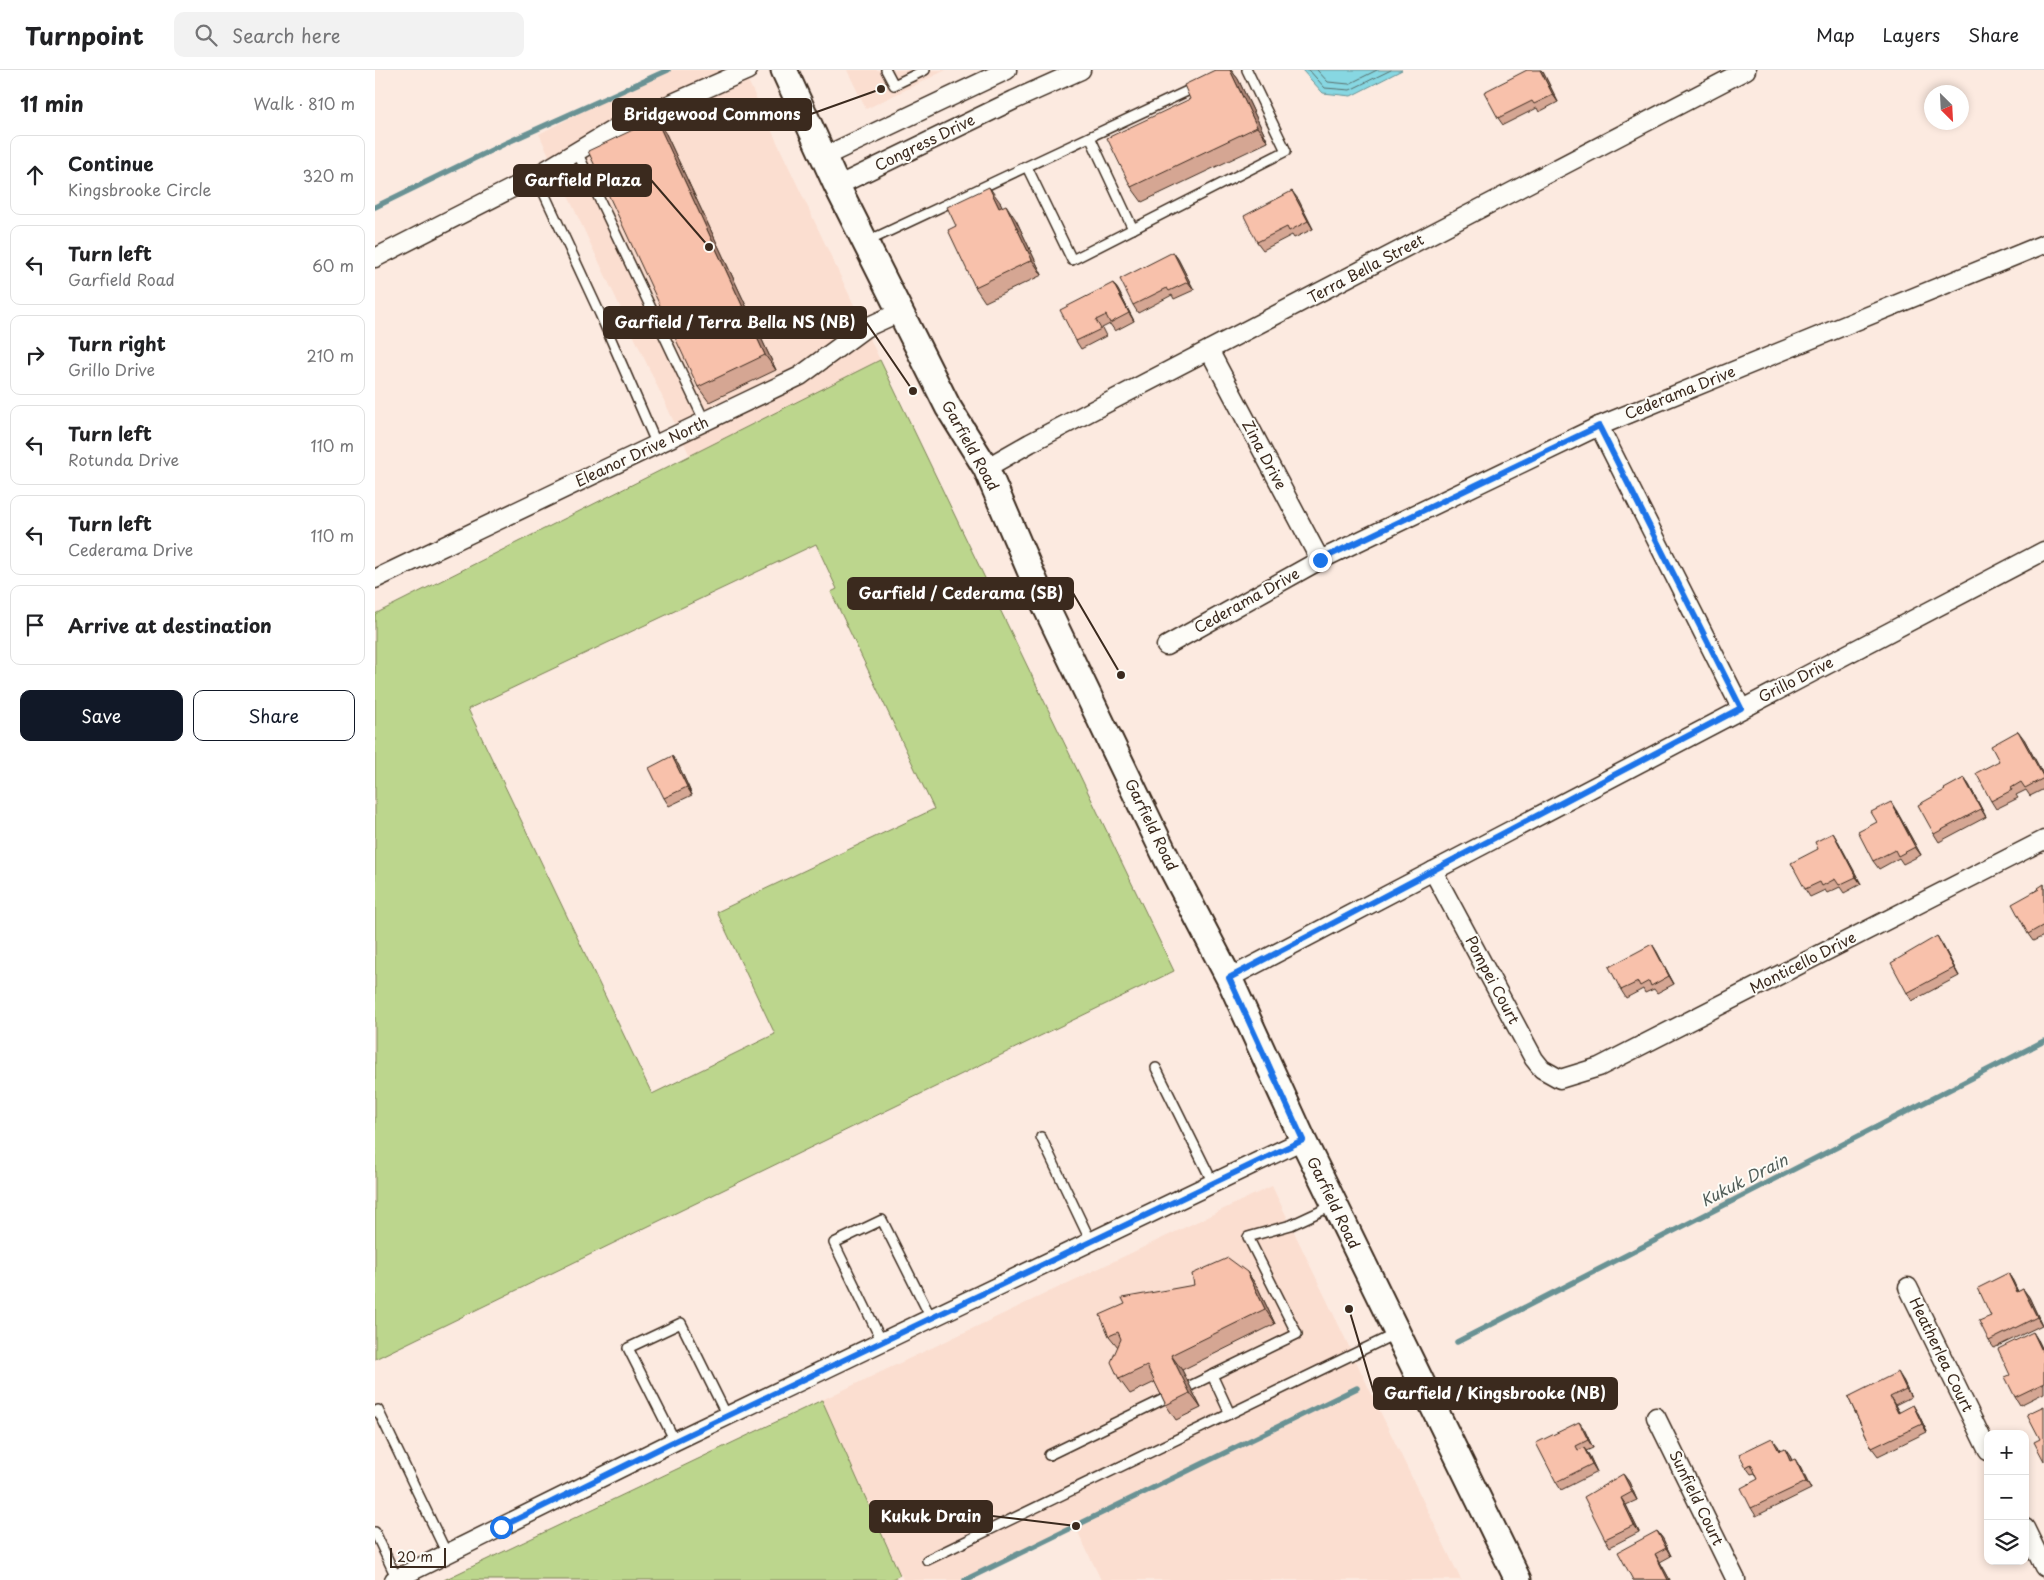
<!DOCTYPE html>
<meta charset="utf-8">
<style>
body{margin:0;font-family:"Playpen Sans",sans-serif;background:#f2f2f2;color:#202124}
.controls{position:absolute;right:15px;bottom:15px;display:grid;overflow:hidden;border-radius:10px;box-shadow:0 2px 8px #0003}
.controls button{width:45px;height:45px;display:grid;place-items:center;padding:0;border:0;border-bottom:1px solid #e0e0e0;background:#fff;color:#202124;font:25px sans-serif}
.compass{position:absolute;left:1549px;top:15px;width:45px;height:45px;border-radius:50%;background:#fff;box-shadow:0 2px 8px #0003;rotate:156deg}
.scale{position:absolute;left:15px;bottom:12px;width:56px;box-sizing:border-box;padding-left:5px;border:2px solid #3b2a1e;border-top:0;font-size:14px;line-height:18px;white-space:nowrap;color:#3b2a1e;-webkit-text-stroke:4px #fdfcf7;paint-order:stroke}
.stop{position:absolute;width:15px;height:15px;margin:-11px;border:4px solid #1a73e8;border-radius:50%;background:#fff}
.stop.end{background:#1a73e8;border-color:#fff;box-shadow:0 1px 5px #0008}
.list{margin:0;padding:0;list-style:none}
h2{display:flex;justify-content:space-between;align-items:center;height:65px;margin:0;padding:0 20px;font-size:21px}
h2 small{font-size:16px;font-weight:400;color:#757577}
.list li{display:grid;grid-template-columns:32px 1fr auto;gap:15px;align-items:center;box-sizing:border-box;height:80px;margin:0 10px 10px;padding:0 10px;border:1px solid #e0e0e0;border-radius:10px}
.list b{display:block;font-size:19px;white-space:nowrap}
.list p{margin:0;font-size:16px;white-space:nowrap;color:#757577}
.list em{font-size:16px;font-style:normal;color:#757577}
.actions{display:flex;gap:10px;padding:15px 20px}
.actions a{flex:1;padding:11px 0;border:1px solid #111827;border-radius:10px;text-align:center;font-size:18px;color:#111827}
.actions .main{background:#111827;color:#fff}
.icon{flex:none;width:28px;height:28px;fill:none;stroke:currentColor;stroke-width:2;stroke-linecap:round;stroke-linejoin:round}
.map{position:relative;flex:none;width:1669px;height:1510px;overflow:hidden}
header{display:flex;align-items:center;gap:30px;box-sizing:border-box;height:70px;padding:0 25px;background:#fff;border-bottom:1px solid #e0e0e0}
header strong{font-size:24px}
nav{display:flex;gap:28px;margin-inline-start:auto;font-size:18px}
.search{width:350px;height:45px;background:#f2f2f2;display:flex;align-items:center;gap:12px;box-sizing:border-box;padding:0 18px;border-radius:10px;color:#757577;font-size:19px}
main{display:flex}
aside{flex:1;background:#fff}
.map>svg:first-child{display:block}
</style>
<header>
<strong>Turnpoint</strong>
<div class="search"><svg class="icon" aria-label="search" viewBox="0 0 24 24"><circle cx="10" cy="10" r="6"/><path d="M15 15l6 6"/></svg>Search here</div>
<nav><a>Map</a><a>Layers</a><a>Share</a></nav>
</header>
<main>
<aside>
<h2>11 min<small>Walk · 810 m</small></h2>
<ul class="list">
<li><svg class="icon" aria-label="ahead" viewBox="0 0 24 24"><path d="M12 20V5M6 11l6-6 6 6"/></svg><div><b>Continue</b><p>Kingsbrooke Circle</p></div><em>320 m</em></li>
<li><svg class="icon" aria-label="left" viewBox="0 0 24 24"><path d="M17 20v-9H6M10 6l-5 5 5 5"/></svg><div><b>Turn left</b><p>Garfield Road</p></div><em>60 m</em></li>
<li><svg class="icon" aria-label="right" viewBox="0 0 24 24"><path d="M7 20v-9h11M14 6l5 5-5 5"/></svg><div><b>Turn right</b><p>Grillo Drive</p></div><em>210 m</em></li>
<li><svg class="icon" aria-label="left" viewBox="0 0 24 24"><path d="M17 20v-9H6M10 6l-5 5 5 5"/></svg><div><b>Turn left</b><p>Rotunda Drive</p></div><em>110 m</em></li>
<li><svg class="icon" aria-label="left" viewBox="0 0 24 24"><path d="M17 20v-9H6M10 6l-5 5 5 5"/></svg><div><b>Turn left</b><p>Cederama Drive</p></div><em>110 m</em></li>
<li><svg class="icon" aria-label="arrive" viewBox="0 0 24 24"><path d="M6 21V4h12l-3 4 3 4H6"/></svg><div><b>Arrive at destination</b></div></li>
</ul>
<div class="actions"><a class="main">Save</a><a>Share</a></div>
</aside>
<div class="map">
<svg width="1669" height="1510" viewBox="0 0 1669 1510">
<rect width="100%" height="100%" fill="#fceae0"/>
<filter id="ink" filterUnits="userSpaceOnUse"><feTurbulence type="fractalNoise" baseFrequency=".02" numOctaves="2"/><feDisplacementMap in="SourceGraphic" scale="10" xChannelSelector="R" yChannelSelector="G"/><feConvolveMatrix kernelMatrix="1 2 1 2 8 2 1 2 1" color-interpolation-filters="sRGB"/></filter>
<g filter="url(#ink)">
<g fill="#fbded0">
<polygon points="287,0 368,0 505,290 315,386 164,64"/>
<polygon points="472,0 571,0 491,39"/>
<polygon points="897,1116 1086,1510 726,1510 700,1456 590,1510 528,1510 447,1330"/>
</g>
<g fill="#bcd68d" stroke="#7c8056" fill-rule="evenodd">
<path d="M 505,290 L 799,901 L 0,1289 L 0,544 ZM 441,474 L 462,519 L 456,522 L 559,739 L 342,842 L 400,964 L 277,1024 L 93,639 Z"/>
<polygon points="447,1330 525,1505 515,1510 69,1510"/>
</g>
<polygon fill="#87d7e2" stroke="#699294" points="927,0 1027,0 976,26 948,23"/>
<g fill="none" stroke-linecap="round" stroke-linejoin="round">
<g stroke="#596f6c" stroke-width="1">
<polyline points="934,0 950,18 975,20 1016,0"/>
<polyline points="942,0 953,12 974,14 1002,0"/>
</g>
<g stroke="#699294" stroke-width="5.5">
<polyline points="0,137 131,73 293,0"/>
<polyline points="1082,1272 1669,971"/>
<polyline points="590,1510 982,1318"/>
</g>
<g stroke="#3b2a1e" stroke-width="12">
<g id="service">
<polyline points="511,0 519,15 550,0"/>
<polyline points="715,67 758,159"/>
<polyline points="202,82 330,352"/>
<polyline points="652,97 697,190 911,81 872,0"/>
<polyline points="161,106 225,244 282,375"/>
<polyline points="491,172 823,16"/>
<polyline points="781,998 838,1113"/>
<polyline points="666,1067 716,1172"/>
<polyline points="507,1272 459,1173 507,1150 556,1248"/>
<polyline points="837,1305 855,1344"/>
<polyline points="815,1316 922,1264 873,1167 916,1155 959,1135"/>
<polyline points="0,1342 3,1340 72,1484"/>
<polyline points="300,1371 253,1278 306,1253 352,1346"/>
<polyline points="674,1385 791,1328"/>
<polyline points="0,1462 22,1509"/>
<polyline points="552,1490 1020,1264"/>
</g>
</g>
<g stroke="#3b2a1e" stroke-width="21">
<g id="minor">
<polyline points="448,87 632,0"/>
<polyline points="462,116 639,30 706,0"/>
<polyline points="0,188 161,106 241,58 373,0"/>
<polyline points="834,280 945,490"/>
<polyline points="1224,356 1366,638"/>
<polyline points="611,398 655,373 1371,0"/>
<polyline points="0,509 425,306 490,258 525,242"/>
<polyline points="791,576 945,490 1224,356 1669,174"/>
<polyline points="1058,801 1159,989 1167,999 1185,1009 1224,997 1669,770"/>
<polyline points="854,908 1669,481"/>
<polyline points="1533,1217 1613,1381"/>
<polyline points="1281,1347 1361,1510"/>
<polyline points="1650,1458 1669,1497"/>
<polyline points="19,1510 300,1371 928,1070"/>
</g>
</g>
<g stroke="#3b2a1e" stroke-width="29">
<polyline id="secondary" points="409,0 462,116 573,337 611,398 669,533 793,791 854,908 928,1070 1143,1510"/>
</g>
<use href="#service" stroke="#fdfcf7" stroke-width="9"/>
<use href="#minor" stroke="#fdfcf7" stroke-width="18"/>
<use href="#secondary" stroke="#fdfcf7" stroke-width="25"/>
</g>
<g fill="#d5a693" stroke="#3b2a1e">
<polygon points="840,0 856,0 863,9 893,72 767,132 756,117 815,29"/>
<polygon points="1168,2 1183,32 1164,42 1162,38 1128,55 1123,48"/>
<polygon points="291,64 401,300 334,332 323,317"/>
<polygon points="923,129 938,159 919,168 917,165 888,180 882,172"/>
<polygon points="625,132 627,136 641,150 667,205 610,232 600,217 581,156"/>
<polygon points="798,182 803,189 819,220 799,229 797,225 763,243 758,235"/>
<polygon points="738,213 743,220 759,251 740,261 735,254 727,258 731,266 706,279 701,271"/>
<polygon points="1649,669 1669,706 1669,719 1655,726 1651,720 1641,725 1643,728 1621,739 1616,731 1624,691"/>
<polygon points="303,694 317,725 294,736 289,728"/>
<polygon points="1589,708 1594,715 1611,747 1564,772 1559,764 1570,720"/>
<polygon points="1521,740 1546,785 1528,794 1524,788 1504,799 1498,791 1502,752"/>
<polygon points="1463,771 1486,814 1469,823 1465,817 1452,823 1450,820 1435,827 1430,819"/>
<polygon points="1669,814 1669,866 1658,871 1653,864 1664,819"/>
<polygon points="1277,874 1282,882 1299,914 1282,923 1279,919 1270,923 1268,919 1251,928 1246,920"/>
<polygon points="1567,874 1584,906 1537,931 1532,923"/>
<polygon points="872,1202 883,1218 900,1254 807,1300 826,1338 801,1350 791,1335 780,1312 755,1324 744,1309 743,1277 734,1266 819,1215"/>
<polygon points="1633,1203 1638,1211 1643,1222 1648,1219 1654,1227 1667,1255 1619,1278 1614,1271 1616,1246"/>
<polygon points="1663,1270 1669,1282 1669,1323 1645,1335 1640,1327"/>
<polygon points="1528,1310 1536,1327 1520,1335 1524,1342 1543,1343 1552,1362 1503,1386 1497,1378 1473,1327"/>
<polygon points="1204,1352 1209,1359 1218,1378 1211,1381 1214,1385 1222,1402 1186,1420 1181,1412"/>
<polygon points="1403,1376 1405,1381 1415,1386 1417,1391 1425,1397 1436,1419 1381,1446 1376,1438 1383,1409 1380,1403 1376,1404 1371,1397"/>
<polygon points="1248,1404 1254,1412 1262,1430 1251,1435 1264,1462 1235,1477 1230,1469"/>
<polygon points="1282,1461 1288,1469 1296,1486 1285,1492 1295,1510 1258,1510"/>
</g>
<g fill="#ae8778" stroke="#3b2a1e">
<polygon points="855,0 856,0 863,9 893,72 882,57"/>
<polygon points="1165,0 1166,0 1168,2 1183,32 1178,25"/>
<polygon points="281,49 291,64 401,300 390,285"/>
<polygon points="614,117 625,132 635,153 624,138"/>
<polygon points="917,121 923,129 938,159 933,151"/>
<polygon points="631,135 641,150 667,205 657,190"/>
<polygon points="798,182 803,189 819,220 813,212"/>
<polygon points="738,213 743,220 759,251 754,243"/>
<polygon points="1643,661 1649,669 1669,706 1669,709"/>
<polygon points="297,686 303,694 317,725 312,717"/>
<polygon points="1589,708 1594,715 1611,747 1606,739"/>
<polygon points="1516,732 1521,740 1546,785 1540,777"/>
<polygon points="1458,763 1463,771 1486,814 1481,807"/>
<polygon points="1562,866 1567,874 1584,906 1579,898"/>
<polygon points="1277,874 1282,882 1299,914 1294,906"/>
<polygon points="872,1202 883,1218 900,1254 890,1239"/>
<polygon points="1633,1203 1638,1211 1647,1230 1642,1222"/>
<polygon points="1648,1219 1654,1227 1667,1255 1662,1247"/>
<polygon points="1658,1262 1663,1270 1669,1282 1669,1285"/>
<polygon points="796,1285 807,1300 826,1338 815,1323"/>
<polygon points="1523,1302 1528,1310 1536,1327 1531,1319"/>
<polygon points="1515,1327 1520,1335 1528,1350 1523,1343"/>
<polygon points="1538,1335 1543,1343 1552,1362 1547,1354"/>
<polygon points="1204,1352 1209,1359 1218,1378 1213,1370"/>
<polygon points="1397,1368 1403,1376 1409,1389 1404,1381"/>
<polygon points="1209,1378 1214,1385 1222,1402 1217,1394"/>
<polygon points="1410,1379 1415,1386 1421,1399 1415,1391"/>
<polygon points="1420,1389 1425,1397 1436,1419 1431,1412"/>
<polygon points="1248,1404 1254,1412 1262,1430 1257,1422"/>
<polygon points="1246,1428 1251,1435 1264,1462 1259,1455"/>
<polygon points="1282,1461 1288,1469 1296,1486 1291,1478"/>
<polygon points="1280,1484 1285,1492 1295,1510 1293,1510"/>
</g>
<g fill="#f8c1ab" stroke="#3b2a1e">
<polygon points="840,0 855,0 882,57 756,117 732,68 815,29 809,15"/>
<polygon points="1152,0 1165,0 1178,25 1159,34 1157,31 1123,48 1109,22"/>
<polygon points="281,49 390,285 323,317 213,81"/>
<polygon points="614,117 624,138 631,135 657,190 600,217 573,160 581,156 572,137"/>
<polygon points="917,121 933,151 914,161 912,157 882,172 869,146"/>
<polygon points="798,182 813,212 794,221 792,218 758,235 745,209"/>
<polygon points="738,213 754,243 735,253 731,245 721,250 726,259 701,271 685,240"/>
<polygon points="1643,661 1669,708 1650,718 1646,712 1636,718 1637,720 1616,731 1601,703 1624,691 1616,676"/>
<polygon points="297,686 312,717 289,728 274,698"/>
<polygon points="1589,708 1606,739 1559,764 1543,735 1570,720 1569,719"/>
<polygon points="1516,732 1540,777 1523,786 1520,780 1498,791 1483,762 1502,752 1496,742"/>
<polygon points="1458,763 1481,807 1464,815 1460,809 1447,816 1445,812 1430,819 1416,793 1443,779 1440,772"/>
<polygon points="1669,814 1669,855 1653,864 1637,834 1664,819 1663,818"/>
<polygon points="1562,866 1579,898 1532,923 1516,893"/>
<polygon points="1277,874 1294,906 1276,916 1274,911 1265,916 1263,912 1246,920 1234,897"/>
<polygon points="853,1188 872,1202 890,1239 796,1285 815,1323 791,1335 772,1296 744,1309 736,1292 746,1269 743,1262 734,1266 725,1245 750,1234 747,1228 819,1215 817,1204"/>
<polygon points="1633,1203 1642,1222 1648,1219 1662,1247 1614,1271 1604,1251 1616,1246 1603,1218"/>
<polygon points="1658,1262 1669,1285 1669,1313 1640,1327 1630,1307 1635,1305 1623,1279"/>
<polygon points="1523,1302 1531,1319 1515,1327 1523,1343 1538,1335 1547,1354 1497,1378 1473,1327"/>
<polygon points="1669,1336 1669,1391 1659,1372 1665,1369 1652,1344"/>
<polygon points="1204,1352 1213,1370 1201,1376 1203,1380 1209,1378 1217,1394 1181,1412 1161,1373"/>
<polygon points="1397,1368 1404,1381 1410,1379 1415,1391 1420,1389 1431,1412 1376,1438 1366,1418 1383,1409 1376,1394 1371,1397 1364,1384"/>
<polygon points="1248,1404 1257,1422 1246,1428 1259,1455 1230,1469 1209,1427"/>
<polygon points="1282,1461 1291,1478 1280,1484 1293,1510 1258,1510 1243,1482"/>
</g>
</g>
<g fill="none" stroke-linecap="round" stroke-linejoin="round" filter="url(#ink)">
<polyline stroke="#1a73e8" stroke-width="6" points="126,1457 300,1371 928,1070 854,908 1366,638 1224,356 945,490"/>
</g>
<g text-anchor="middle" stroke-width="4" stroke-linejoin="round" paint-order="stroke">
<g font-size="15" fill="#3b2a1e" stroke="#fdfcf7">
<text transform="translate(550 73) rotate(-26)" y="5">Congress Drive</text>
<text transform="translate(991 199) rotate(-28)" y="5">Terra Bella Street</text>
<text transform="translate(1305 323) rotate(-22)" y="5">Cederama Drive</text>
<text transform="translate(595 376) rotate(61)" y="5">Garfield Road</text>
<text transform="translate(267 382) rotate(-25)" y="5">Eleanor Drive North</text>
<text transform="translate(889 385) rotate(62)" y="5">Zina Drive</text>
<text transform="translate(872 531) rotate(-29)" y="5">Cederama Drive</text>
<text transform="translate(1421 610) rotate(-27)" y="5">Grillo Drive</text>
<text transform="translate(776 755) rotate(64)" y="5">Garfield Road</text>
<text transform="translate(1428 893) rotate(-27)" y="5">Monticello Drive</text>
<text transform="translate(1117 910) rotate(62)" y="5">Pompei Court</text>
<text transform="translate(958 1133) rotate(64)" y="5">Garfield Road</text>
<text transform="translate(1566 1285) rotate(64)" y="5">Heatherlea Court</text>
<text transform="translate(1321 1428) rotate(64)" y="5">Sunfield Court</text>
</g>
<g font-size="16" font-style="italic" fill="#525e59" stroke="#fdfcf7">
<text transform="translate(1369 1110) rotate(-27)" y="6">Kukuk Drain</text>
</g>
</g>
<path fill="none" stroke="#3b2a1e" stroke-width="2" d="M506 19L436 44M334 177L276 110M538 321L491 252M746 605L698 523M974 1239L999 1323M701 1456L617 1446"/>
<g fill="#3b2a1e" stroke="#fdfcf7" stroke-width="2">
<circle cx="506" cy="19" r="5"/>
<circle cx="334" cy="177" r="5"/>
<circle cx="538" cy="321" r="5"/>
<circle cx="746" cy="605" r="5"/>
<circle cx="974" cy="1239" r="5"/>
<circle cx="701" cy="1456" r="5"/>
</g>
<g fill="#3b2a1e" stroke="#3b2a1e" stroke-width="2">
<rect x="238" y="29" width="198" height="31" rx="5"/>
<rect x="139" y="95" width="137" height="31" rx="5"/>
<rect x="229" y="237" width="262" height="31" rx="5"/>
<rect x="473" y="508" width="225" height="31" rx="5"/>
<rect x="999" y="1308" width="243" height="31" rx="5"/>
<rect x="495" y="1431" width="122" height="31" rx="5"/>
</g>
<g font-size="16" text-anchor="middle" font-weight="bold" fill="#fff">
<text x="337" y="50">Bridgewood Commons</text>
<text x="208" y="116">Garfield Plaza</text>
<text x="360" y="258">Garfield / Terra Bella NS (NB)</text>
<text x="586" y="529">Garfield / Cederama (SB)</text>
<text x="1120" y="1329">Garfield / Kingsbrooke (NB)</text>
<text x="556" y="1452">Kukuk Drain</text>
</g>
</svg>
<div class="controls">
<button>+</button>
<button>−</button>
<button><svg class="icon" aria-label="layers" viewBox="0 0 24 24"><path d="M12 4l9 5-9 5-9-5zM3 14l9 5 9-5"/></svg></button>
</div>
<svg class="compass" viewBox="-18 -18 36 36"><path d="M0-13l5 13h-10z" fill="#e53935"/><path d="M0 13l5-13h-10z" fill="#757577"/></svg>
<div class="scale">20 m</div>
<div class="stop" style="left:126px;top:1457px"></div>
<div class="stop end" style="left:945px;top:490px"></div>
</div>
</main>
